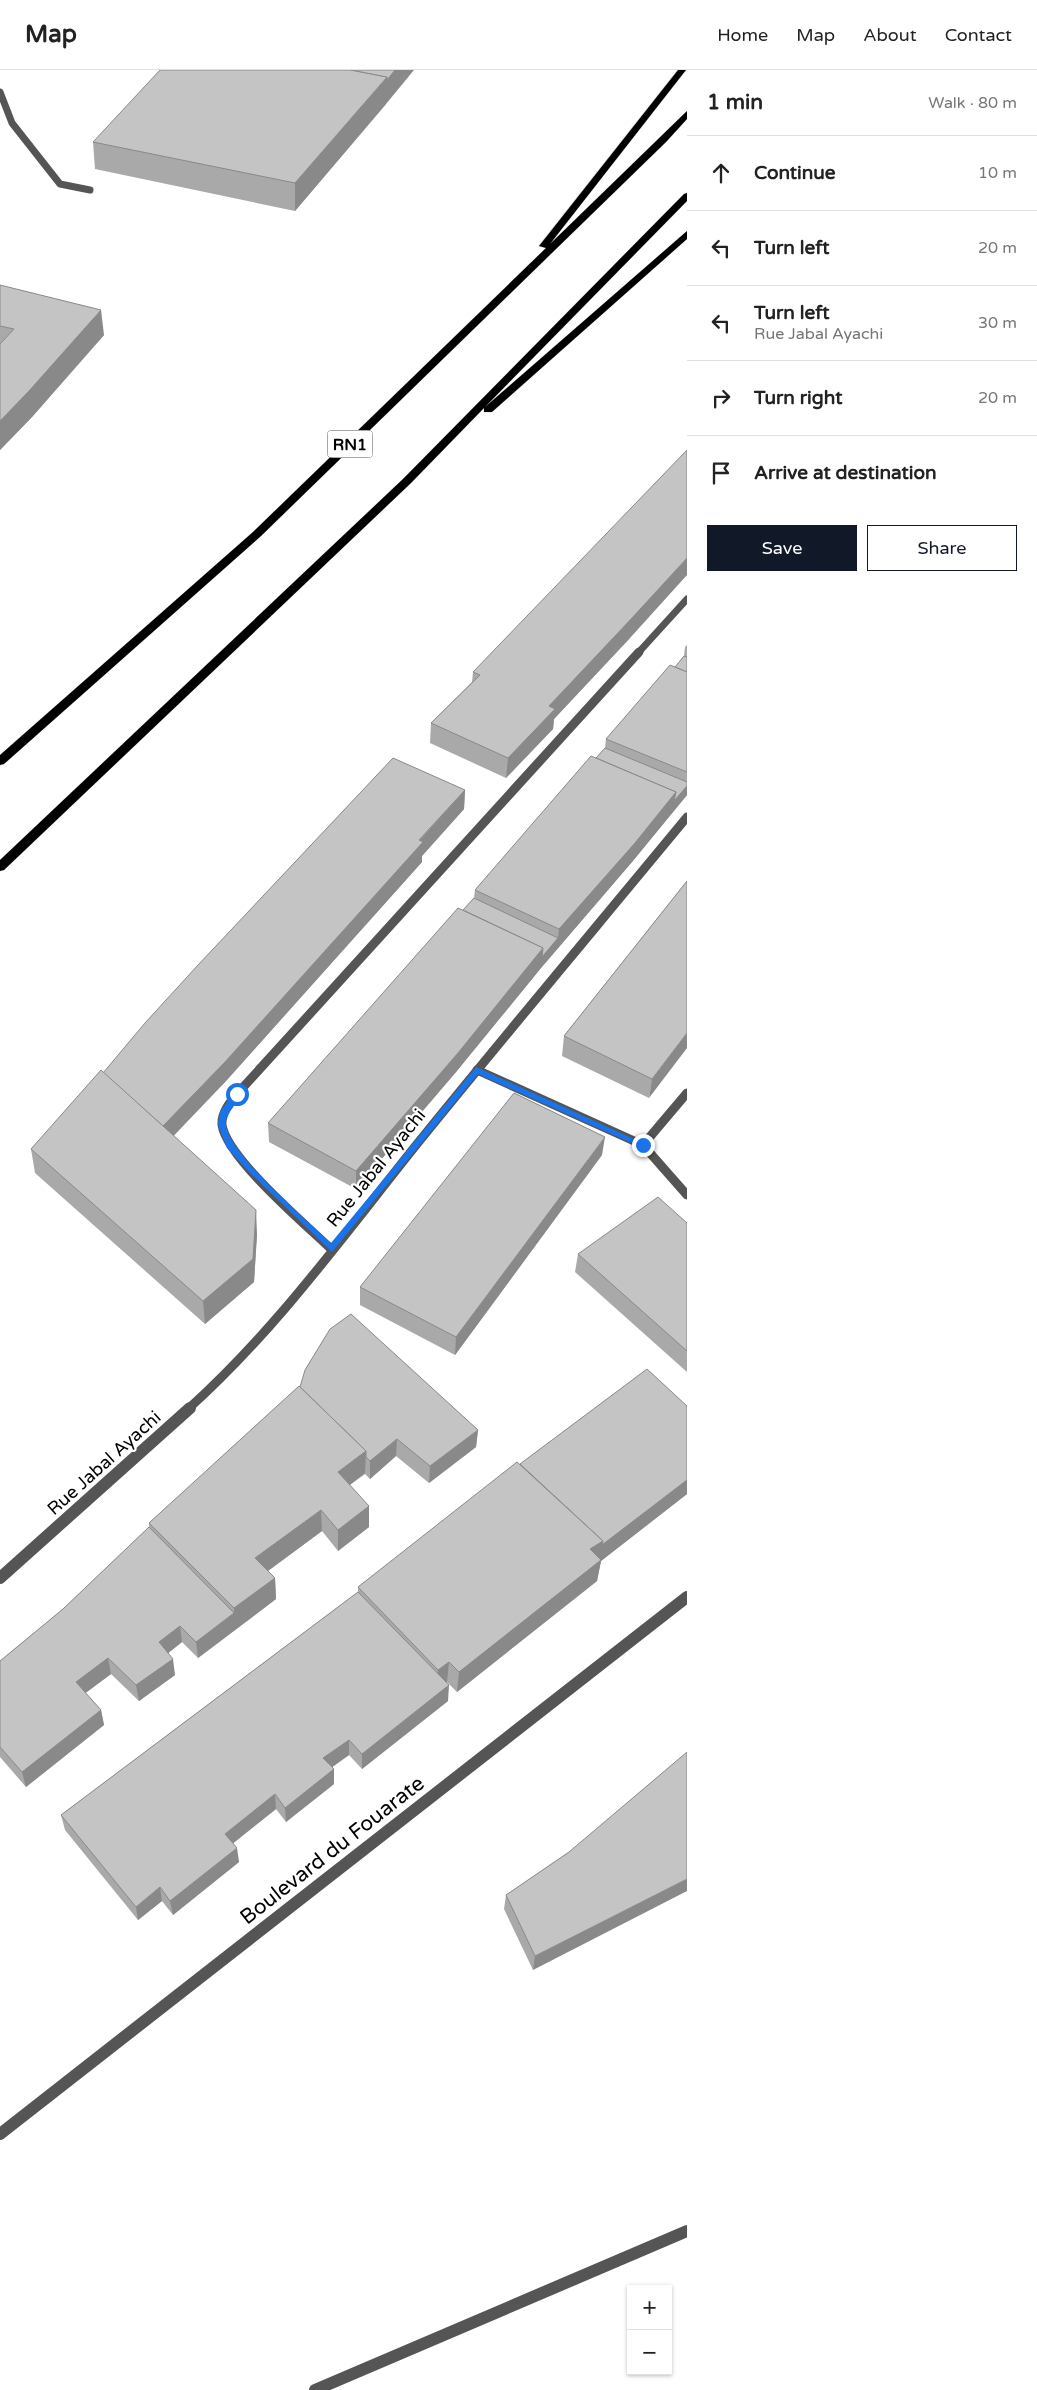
<!DOCTYPE html>
<meta charset="utf-8">
<style>
body{margin:0;font-family:"Varela Round",sans-serif;background:#f6f6f6;color:#222}
.controls{position:absolute;right:15px;bottom:15px;display:grid;overflow:hidden;border-radius:0px;box-shadow:0 1px 4px #0004}
.controls button{width:45px;height:45px;display:grid;place-items:center;padding:0;border:0;border-bottom:1px solid #e0e0e0;background:#fff;color:#222;font:25px sans-serif}
.stop{position:absolute;width:15px;height:15px;margin:-11px;border:4px solid #1a73e8;border-radius:50%;background:#fff}
.stop.end{background:#1a73e8;border-color:#fff;box-shadow:0 1px 5px #0008}
.list{margin:0;padding:0;list-style:none}
h2{display:flex;justify-content:space-between;align-items:center;height:65px;margin:0;padding:0 20px;font-size:21px}
h2 small{font-size:16px;font-weight:400;color:#767676}
.list li{display:grid;grid-template-columns:32px 1fr auto;gap:15px;align-items:center;box-sizing:border-box;height:75px;padding:0 20px;border-top:1px solid #e0e0e0}
.list b{display:block;font-size:19px;white-space:nowrap}
.list p{margin:0;font-size:16px;white-space:nowrap;color:#767676}
.list em{font-size:16px;font-style:normal;color:#767676}
.actions{display:flex;gap:10px;padding:15px 20px}
.actions a{flex:1;padding:11px 0;border:1px solid #111827;border-radius:0px;text-align:center;font-size:18px;color:#111827}
.actions .main{background:#111827;color:#fff}
.icon{flex:none;width:28px;height:28px;fill:none;stroke:currentColor;stroke-width:2;stroke-linecap:round;stroke-linejoin:round}
.map{position:relative;flex:none;width:687px;height:2320px;overflow:hidden}
header{display:flex;align-items:center;gap:30px;box-sizing:border-box;height:70px;padding:0 25px;background:#fff;border-bottom:1px solid #e0e0e0}
header strong{font-size:24px}
nav{display:flex;gap:28px;margin-inline-start:auto;font-size:18px}
main{display:flex}
aside{flex:1;background:#fff}
.map>svg:first-child{display:block}
</style>
<header>
<strong>Map</strong>
<nav><a>Home</a><a>Map</a><a>About</a><a>Contact</a></nav>
</header>
<main>
<div class="map">
<svg width="687" height="2320" viewBox="0 0 687 2320">
<rect width="100%" height="100%" fill="#fff"/>
<g fill="none" stroke-linecap="round" stroke-linejoin="round">
<g stroke="#dbdbdb" stroke-width="1">
<g id="trunk">
<polygon points="678,0 686,0 550,174 687,41 687,49 666,72 261,466 4,694 0,695 0,685 253,462 546,178 539,176"/>
<polygon points="687,123 687,131 485,337 687,161 687,169 492,342 484,342 484,338 411,413 4,800 0,801 0,790 403,409 684,124"/>
</g>
</g>
<polyline stroke="#555" stroke-width="9" points="477,1000 643,1075"/>
<g stroke="#555" stroke-width="7">
<polyline points="0,22 12,53 60,114 90,120"/>
<polyline points="638,583 687,529"/>
</g>
<g stroke="#555" stroke-width="9">
<polyline points="687,1023 643,1075 687,1125"/>
<path d="M 331,1179 C 305,1154 227,1088 222,1055 C 221,1043 230,1032 237,1024 L 639,582"/>
<path d="M 188,1339 C 275,1261 344,1165 417,1074 C 506,964 597,856 687,747"/>
</g>
<g stroke="#555" stroke-width="12">
<polyline points="0,1508 190,1338"/>
<polyline points="315,2320 687,2161"/>
</g>
<polyline stroke="#555" stroke-width="12" points="0,2064 687,1527"/>
<use href="#trunk" fill="#000" fill-rule="evenodd"/>
</g>
<g fill="#a9a9a9">
<polygon points="386,34 295,141 95,99 93,72"/>
<polygon points="0,215 104,265 32,347 0,380"/>
<polygon points="630,568 554,649 553,659 506,708 430,673 431,653 472,612 473,602"/>
<polygon points="687,575 687,725 632,792 541,898 456,1002 356,1119 269,1072 268,1053 474,828 475,820 605,678 606,669 675,597 684,586 685,577"/>
<polygon points="465,720 464,739 422,786 422,792 226,1011 173,1066 257,1164 254,1212 205,1254 35,1103 31,1079 103,1003"/>
<polygon points="687,811 649,1028 562,986 564,966"/>
<polygon points="602,1085 455,1285 360,1235 360,1217"/>
<polygon points="687,1153 687,1302 575,1202 578,1184"/>
<polygon points="300,1317 478,1360 476,1377 429,1413 396,1386 370,1409 365,1404 350,1415 369,1457 338,1481 322,1461 268,1501 275,1508 276,1529 198,1588 182,1572 168,1583 175,1605 139,1631 111,1604 85,1623 101,1640 104,1655 26,1717 0,1687 0,1591 63,1539 149,1457 149,1453"/>
<polygon points="687,1336 687,1424 601,1491 597,1511 457,1622 447,1612 446,1613 448,1631 362,1699 349,1685 332,1697 334,1699 334,1714 286,1752 276,1739 233,1773 239,1792 173,1845 162,1831 138,1850 65,1760 61,1745 358,1522 358,1517 520,1394"/>
<polygon points="569,1782 533,1900 504,1839 506,1825"/>
</g>
<g fill="#898989">
<polygon points="395,0 414,0 386,34 295,141 295,113 387,7"/>
<polygon points="101,240 104,265 32,347 0,380 0,351"/>
<polygon points="687,488 687,505 630,568 554,649 553,659 506,708 508,688 549,636"/>
<polygon points="687,716 687,725 632,792 541,898 456,1002 356,1119 356,1101 543,878 558,868 559,859 676,722"/>
<polygon points="465,720 464,739 422,786 422,792 226,1011 162,1078 160,1059"/>
<polygon points="687,963 687,978 649,1028 652,1009"/>
<polygon points="605,1067 602,1085 455,1285 456,1267"/>
<polygon points="256,1140 257,1164 254,1212 205,1254 203,1231"/>
<polygon points="478,1360 476,1377 429,1413 430,1396"/>
<polygon points="397,1369 396,1386 370,1409 370,1391"/>
<polygon points="366,1381 365,1403 338,1424 338,1402"/>
<polygon points="687,1410 687,1424 601,1491 597,1511 457,1622 459,1602 590,1479"/>
<polygon points="369,1436 369,1457 338,1481 338,1460"/>
<polygon points="321,1440 322,1461 257,1509 255,1488"/>
<polygon points="275,1508 276,1529 198,1588 196,1572 234,1543 234,1538"/>
<polygon points="180,1556 182,1572 162,1588 159,1572"/>
<polygon points="108,1588 111,1604 79,1628 76,1612"/>
<polygon points="173,1589 175,1605 139,1631 136,1615"/>
<polygon points="449,1592 447,1612 437,1620 438,1600"/>
<polygon points="449,1615 448,1631 362,1699 362,1684"/>
<polygon points="101,1640 104,1655 26,1717 22,1702"/>
<polygon points="349,1670 349,1685 324,1703 323,1688"/>
<polygon points="334,1699 334,1714 286,1752 285,1738"/>
<polygon points="275,1724 276,1739 226,1779 225,1764"/>
<polygon points="237,1778 239,1792 173,1845 170,1831"/>
<polygon points="687,1809 687,1821 533,1900 535,1886"/>
<polygon points="160,1817 162,1831 138,1850 136,1837"/>
</g>
<g fill="#c4c4c4" stroke="#898989">
<polygon points="160,0 351,0 387,7 295,113 93,72"/>
<polygon points="351,0 395,0 387,10 387,7"/>
<polygon points="0,215 101,240 29,321 0,351 0,274 14,259 0,256"/>
<polygon points="687,380 687,488 632,548 549,636 555,639 508,688 431,653 480,605 473,602"/>
<polygon points="684,586 687,587 687,602 675,597"/>
<polygon points="670,595 687,602 687,702 606,669"/>
<polygon points="605,678 687,712 687,716 674,731 676,722 596,688"/>
<polygon points="591,686 676,722 635,773 559,859 475,820"/>
<polygon points="393,688 465,720 419,770 423,772 225,992 163,1056 103,1003 145,953 198,895"/>
<polygon points="687,811 687,963 652,1009 564,966"/>
<polygon points="474,828 558,868 542,887 543,878 463,840"/>
<polygon points="458,838 543,878 458,983 356,1101 268,1053"/>
<polygon points="101,1000 256,1140 253,1189 203,1231 31,1079"/>
<polygon points="514,1023 605,1067 456,1267 360,1217"/>
<polygon points="658,1127 687,1153 687,1281 578,1184"/>
<polygon points="351,1244 478,1360 430,1396 397,1369 370,1391 366,1387 366,1381 300,1317 305,1300 330,1259"/>
<polygon points="647,1299 687,1336 687,1410 602,1475 603,1471 520,1394"/>
<polygon points="299,1316 366,1381 338,1402 369,1436 338,1460 321,1440 255,1488 275,1508 234,1538 149,1453"/>
<polygon points="517,1392 603,1471 590,1479 601,1490 459,1602 449,1592 438,1600 358,1517"/>
<polygon points="149,1457 234,1543 196,1572 180,1556 159,1572 173,1589 136,1615 108,1588 76,1612 101,1640 22,1702 0,1677 0,1591 63,1539"/>
<polygon points="358,1522 449,1615 362,1684 349,1670 323,1688 334,1699 285,1738 275,1724 225,1764 237,1778 170,1831 160,1817 136,1837 61,1745"/>
<polygon points="687,1682 687,1809 535,1886 506,1825 569,1782"/>
</g>
<path fill="#1a73e8" d="M 476,997 L 647,1075 L 646,1077 L 640,1077 L 478,1004 L 332,1182 L 250,1103 L 227,1078 L 218,1055 L 220,1042 L 234,1022 L 240,1022 C 241,1033 224,1042 226,1056 C 231,1086 307,1150 331,1173 Z"/>
<g text-anchor="middle" stroke-width="4.5" stroke-linejoin="round" paint-order="stroke">
<rect fill="#fff" stroke="#4c4c4c" stroke-width="1" x="327.5" y="360.5" width="45" height="27" rx="4"/>
<g font-size="16" font-weight="bold" fill="#000">
<text x="350" y="380">RN1</text>
</g>
<g font-size="18" fill="#000" stroke="#fff">
<text transform="translate(376 1098) rotate(-51)" y="6">Rue Jabal Ayachi</text>
<text transform="translate(104 1393) rotate(-42)" y="6">Rue Jabal Ayachi</text>
</g>
<g font-size="21" fill="#000" stroke="#fff">
<text transform="translate(332 1780) rotate(-38)" y="7">Boulevard du Fouarate</text>
</g>
</g>
</svg>
<div class="controls">
<button>+</button>
<button>−</button>
</div>
<div class="stop" style="left:237px;top:1024px"></div>
<div class="stop end" style="left:643px;top:1075px"></div>
</div>
<aside>
<h2>1 min<small>Walk · 80 m</small></h2>
<ul class="list">
<li><svg class="icon" aria-label="ahead" viewBox="0 0 24 24"><path d="M12 20V5M6 11l6-6 6 6"/></svg><div><b>Continue</b></div><em>10 m</em></li>
<li><svg class="icon" aria-label="left" viewBox="0 0 24 24"><path d="M17 20v-9H6M10 6l-5 5 5 5"/></svg><div><b>Turn left</b></div><em>20 m</em></li>
<li><svg class="icon" aria-label="left" viewBox="0 0 24 24"><path d="M17 20v-9H6M10 6l-5 5 5 5"/></svg><div><b>Turn left</b><p>Rue Jabal Ayachi</p></div><em>30 m</em></li>
<li><svg class="icon" aria-label="right" viewBox="0 0 24 24"><path d="M7 20v-9h11M14 6l5 5-5 5"/></svg><div><b>Turn right</b></div><em>20 m</em></li>
<li><svg class="icon" aria-label="arrive" viewBox="0 0 24 24"><path d="M6 21V4h12l-3 4 3 4H6"/></svg><div><b>Arrive at destination</b></div></li>
</ul>
<div class="actions"><a class="main">Save</a><a>Share</a></div>
</aside>
</main>
